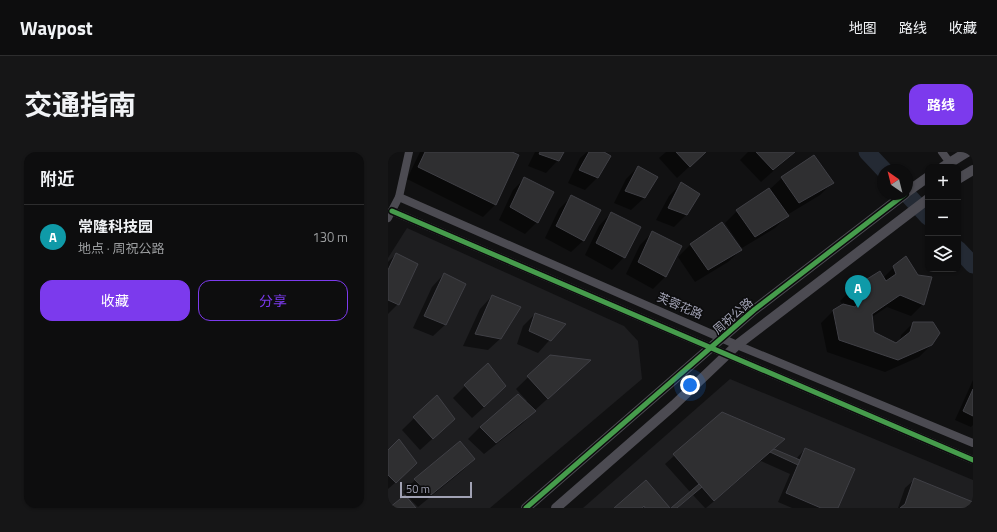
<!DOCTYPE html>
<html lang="zh">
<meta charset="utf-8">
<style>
body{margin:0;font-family:"Titillium Web","Noto Sans SC",sans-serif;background:#161617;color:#f1f3f6}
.controls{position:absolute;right:12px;top:12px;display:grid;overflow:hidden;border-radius:8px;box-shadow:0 1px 3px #0004}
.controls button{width:36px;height:36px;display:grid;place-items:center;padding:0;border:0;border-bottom:1px solid #2d2d2e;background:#0d0d0e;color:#f1f3f6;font:20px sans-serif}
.compass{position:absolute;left:489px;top:12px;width:36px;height:36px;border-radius:50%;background:#0d0d0e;box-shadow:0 1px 3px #0004;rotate:325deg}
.scale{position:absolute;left:12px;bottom:10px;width:72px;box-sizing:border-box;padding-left:4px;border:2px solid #a1a2b4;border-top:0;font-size:11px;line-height:14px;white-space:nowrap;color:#a1a2b4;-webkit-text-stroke:3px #0c0c0d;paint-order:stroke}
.you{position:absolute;left:302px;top:233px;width:14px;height:14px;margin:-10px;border:3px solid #fff;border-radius:50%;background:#1a73e8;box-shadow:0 0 0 6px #1a73e833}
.badge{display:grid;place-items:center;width:26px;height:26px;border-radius:50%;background:#7c3aed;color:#fff;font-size:13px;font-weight:700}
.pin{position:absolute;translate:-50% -33px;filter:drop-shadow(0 1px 2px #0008)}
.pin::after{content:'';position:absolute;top:21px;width:14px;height:12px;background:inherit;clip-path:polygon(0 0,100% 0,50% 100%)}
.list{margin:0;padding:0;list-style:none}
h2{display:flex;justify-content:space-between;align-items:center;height:52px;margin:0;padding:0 16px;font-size:17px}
h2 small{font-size:13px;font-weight:400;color:#9a9c9e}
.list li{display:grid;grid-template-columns:26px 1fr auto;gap:12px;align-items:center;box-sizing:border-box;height:64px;padding:0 16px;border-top:1px solid #2d2d2e}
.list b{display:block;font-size:15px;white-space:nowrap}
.list p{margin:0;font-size:13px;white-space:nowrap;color:#9a9c9e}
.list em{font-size:13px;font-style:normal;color:#9a9c9e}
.actions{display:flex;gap:8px;padding:12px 16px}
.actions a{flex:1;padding:9px 0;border:1px solid #7c3aed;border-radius:12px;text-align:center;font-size:14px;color:#7c3aed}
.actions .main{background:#7c3aed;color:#fff}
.icon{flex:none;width:22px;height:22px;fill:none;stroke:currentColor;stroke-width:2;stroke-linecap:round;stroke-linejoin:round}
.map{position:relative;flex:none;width:585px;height:356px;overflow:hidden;border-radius:12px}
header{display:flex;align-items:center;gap:24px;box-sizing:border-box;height:56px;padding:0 20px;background:#0d0d0e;border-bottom:1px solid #2d2d2e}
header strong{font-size:19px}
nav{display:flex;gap:22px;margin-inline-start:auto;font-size:14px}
.intro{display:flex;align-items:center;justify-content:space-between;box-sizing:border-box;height:96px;padding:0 24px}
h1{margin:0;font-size:28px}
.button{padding:10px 18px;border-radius:12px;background:#7c3aed;color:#fff;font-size:14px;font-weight:700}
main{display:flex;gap:24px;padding:0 24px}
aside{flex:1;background:#0d0d0e;border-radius:12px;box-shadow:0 1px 3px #0004}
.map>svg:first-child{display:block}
</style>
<header>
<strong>Waypost</strong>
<nav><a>地图</a><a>路线</a><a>收藏</a></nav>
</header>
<div class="intro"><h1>交通指南</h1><a class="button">路线</a></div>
<main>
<aside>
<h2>附近<small></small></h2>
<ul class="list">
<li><span class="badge" style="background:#0f9aa8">A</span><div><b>常隆科技园</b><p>地点 · 周祝公路</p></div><em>130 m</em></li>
</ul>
<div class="actions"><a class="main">收藏</a><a>分享</a></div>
</aside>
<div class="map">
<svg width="585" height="356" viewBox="0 0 585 356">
<rect width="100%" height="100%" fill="#111112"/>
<g fill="#1e1e20">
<polygon points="19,76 236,174 250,189 254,227 102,356 0,356 0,106"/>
<polygon points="342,227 585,328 585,356 195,356"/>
</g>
<g fill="#0007">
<polygon points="32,0 121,0 129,4 107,53 95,65 19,27"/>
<polygon points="147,0 175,0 170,8 158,21 140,14"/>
<polygon points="199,0 214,0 210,25 197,38 180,31 192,6"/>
<polygon points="278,0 317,0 289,26 271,6"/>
<polygon points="360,0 407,0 373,30 352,8"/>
<polygon points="250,15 268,25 256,46 243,58 226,51 238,27"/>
<polygon points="137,26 149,70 137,82 111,68 125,38"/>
<polygon points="394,26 444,31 432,43 399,63 399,64 387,76 354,96 337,71 349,59 381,38"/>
<polygon points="293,32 298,63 286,75 268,68 281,44"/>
<polygon points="183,45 196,88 183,100 157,86 171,57"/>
<polygon points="223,61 252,76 236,105 224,118 197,103 211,74"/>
<polygon points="334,71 353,98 340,110 307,130 290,105 302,93"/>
<polygon points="264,81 292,95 277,125 265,137 238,122 252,93"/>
<polygon points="8,102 10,152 0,162 0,110"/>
<polygon points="506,115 535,152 523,164 499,155 484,165 485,181 508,192 512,190 513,183 525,171 543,193 531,205 497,220 439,200 433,171 446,158 455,153 452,149 464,137 495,126"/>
<polygon points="56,122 58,172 45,184 25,176 44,135"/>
<polygon points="104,144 113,186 100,198 75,194 92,157"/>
<polygon points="147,162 176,172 150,201 129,192 135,174"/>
<polygon points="162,204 189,220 146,259 135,271 96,302 80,287 92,275 139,249 128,237"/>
<polygon points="585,228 585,273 583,275 567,268"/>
<polygon points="77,234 105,247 84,266 65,246"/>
<polygon points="49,244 53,279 32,298 14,278"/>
<polygon points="334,261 396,287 385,298 408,307 417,297 449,356 404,356 390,350 402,322 373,309 318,356 317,356 305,343 289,356 285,356 303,341 277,312"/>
<polygon points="0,299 16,323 0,337"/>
<polygon points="86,307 74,319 30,355 15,340 27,328"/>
<polygon points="526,328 585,351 585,356 510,356 517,336"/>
</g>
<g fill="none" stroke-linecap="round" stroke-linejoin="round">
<g stroke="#242a34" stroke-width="17">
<polyline points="479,0 496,18"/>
<polyline points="519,42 540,65"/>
<polyline points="570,97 585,113"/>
</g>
</g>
<g fill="#2f2f31" stroke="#404046">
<polygon points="37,0 124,0 131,3 108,53 30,15"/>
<polygon points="152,0 176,0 171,9 151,2"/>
<polygon points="201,0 216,0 223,4 210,26 191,18"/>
<polygon points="288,0 318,0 302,15"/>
<polygon points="368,0 407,0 385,18"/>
<polygon points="426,3 446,31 411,51 393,25"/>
<polygon points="250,14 270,25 257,46 237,39"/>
<polygon points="136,25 166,40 150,71 122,55"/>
<polygon points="293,30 312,42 299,63 280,56"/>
<polygon points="381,36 401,64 367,85 348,58"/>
<polygon points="183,43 213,58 196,89 168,74"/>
<polygon points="223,60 253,75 237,106 208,91"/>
<polygon points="334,70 354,98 320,118 302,92"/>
<polygon points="264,79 294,94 278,125 250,110"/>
<polygon points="8,101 30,112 11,153 0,148 0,118"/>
<polygon points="518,104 530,123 544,125 536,153 512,143 484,162 486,180 508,191 522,180 525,170 545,170 552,181 544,193 510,208 451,188 445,158 455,152 467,155 473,148 463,137 492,119 498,129 508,122 505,114"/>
<polygon points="56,121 78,132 58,173 36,164"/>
<polygon points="104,143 133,155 113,187 87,182"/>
<polygon points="147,161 178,172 163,189 141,179"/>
<polygon points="162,203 203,208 160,247 139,224"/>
<polygon points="100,211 118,234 96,255 76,233"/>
<polygon points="585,237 585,264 575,259"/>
<polygon points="130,242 148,259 108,291 92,275"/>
<polygon points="49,243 67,267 45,287 25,265"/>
<polygon points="334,260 397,287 326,349 285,302"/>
<polygon points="11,287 29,311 8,331 0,323 0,298"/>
<polygon points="72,289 87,307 43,343 26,327"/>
<polygon points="417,296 467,317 450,356 433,356 398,341"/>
<polygon points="386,297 412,308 410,313 382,300"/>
<polygon points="526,326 585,350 585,356 512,356 517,352"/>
<polygon points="258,328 282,356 257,356 256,354 254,356 226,356"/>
<polygon points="311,332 314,335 289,356 283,356"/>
<polygon points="17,343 28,356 1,356"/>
</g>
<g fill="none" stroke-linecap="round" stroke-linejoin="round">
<g stroke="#4c4b52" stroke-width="8">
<polyline points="554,0 562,11"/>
<polyline points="11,45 349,193 585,291"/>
<polyline points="4,59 585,308"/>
<polyline points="0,66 11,45 21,0"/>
</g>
<g stroke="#4c4b52" stroke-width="10">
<polyline points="555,15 579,0"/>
<polyline points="570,27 585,18"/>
<polyline points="519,40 540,25"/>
<polyline points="138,356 366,158 517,42"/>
<polyline points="168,356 286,253 349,193 540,47"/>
</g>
<g stroke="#0c0c0d" stroke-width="8">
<g id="cycleway">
<polyline points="4,59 585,308"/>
<polyline points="138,356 366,158 517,42"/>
</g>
</g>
<use href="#cycleway" stroke="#469c4c" stroke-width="5"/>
</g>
<g text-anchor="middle" stroke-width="3" stroke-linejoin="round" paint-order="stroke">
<g font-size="12" fill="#a1a2b4" stroke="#0c0c0d">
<text transform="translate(292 154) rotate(23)" y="4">芙蓉花路</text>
<text transform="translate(345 164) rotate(-41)" y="4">周祝公路</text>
</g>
</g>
</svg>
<div class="controls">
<button>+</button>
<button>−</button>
<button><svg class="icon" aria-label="layers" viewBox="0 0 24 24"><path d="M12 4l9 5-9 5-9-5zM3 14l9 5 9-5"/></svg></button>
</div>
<svg class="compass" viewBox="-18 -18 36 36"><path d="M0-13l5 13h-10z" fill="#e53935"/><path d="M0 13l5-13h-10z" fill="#9a9c9e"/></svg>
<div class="scale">50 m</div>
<div class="you"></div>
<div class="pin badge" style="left:470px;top:156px;background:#0f9aa8">A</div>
</div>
</main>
